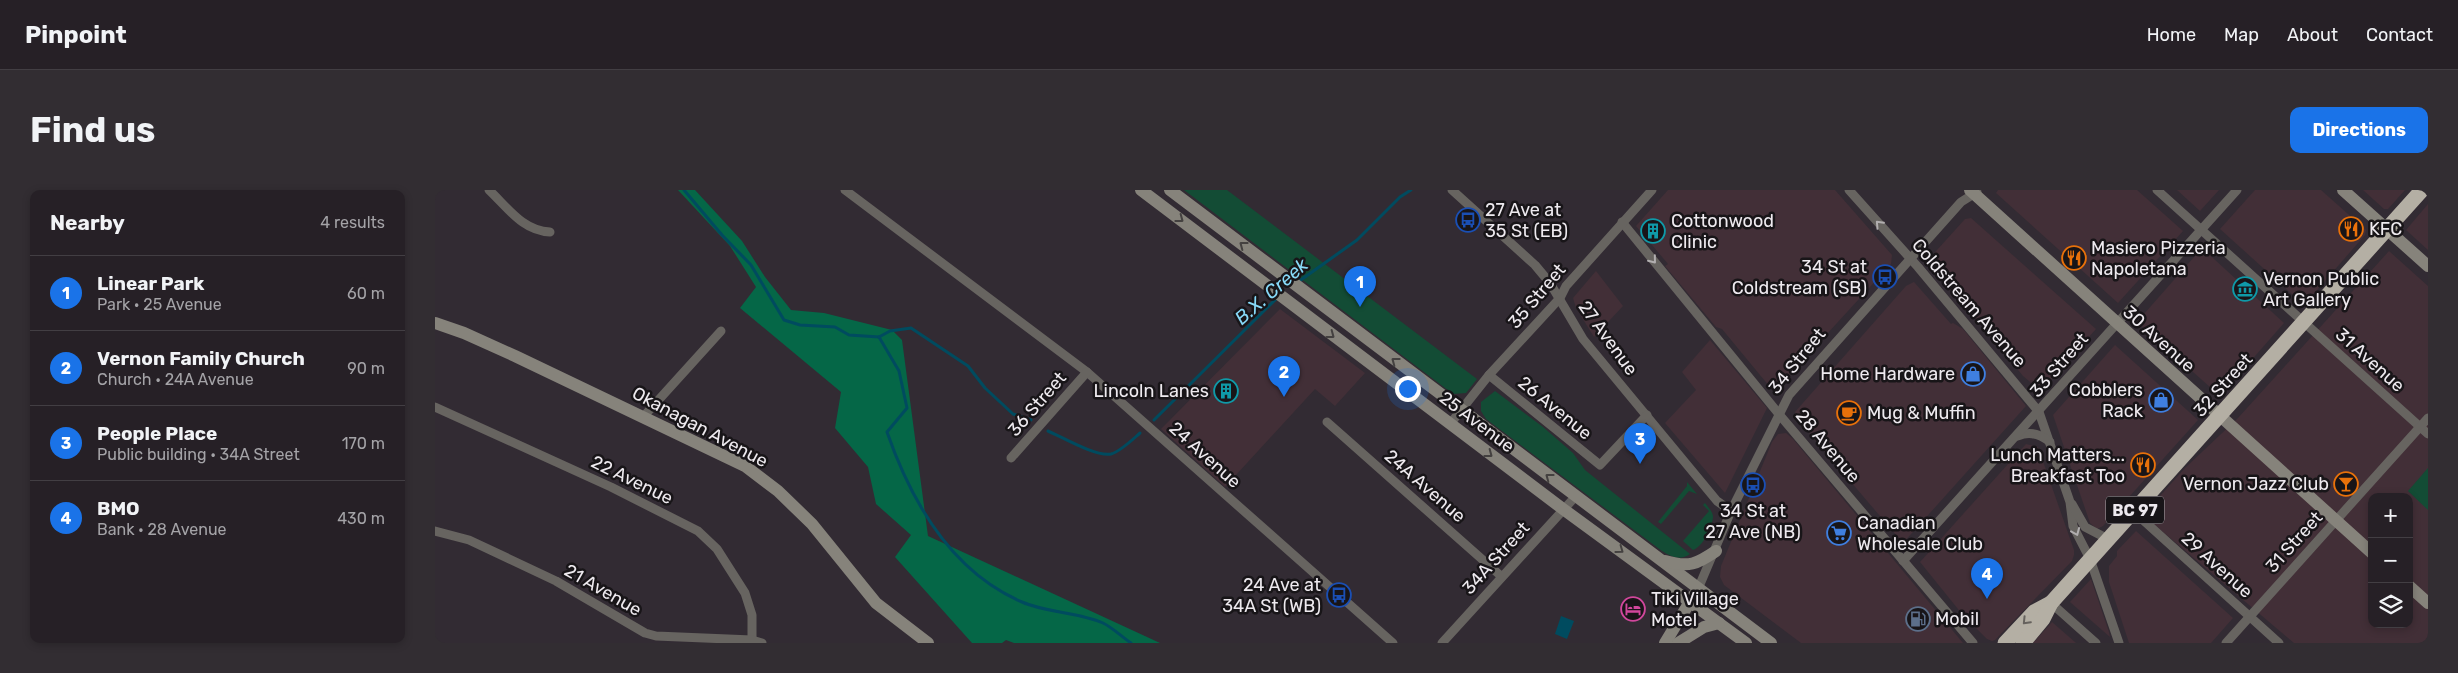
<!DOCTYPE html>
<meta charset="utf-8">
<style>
body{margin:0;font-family:Rubik,sans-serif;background:#322d32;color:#f1f3f6}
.controls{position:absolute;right:15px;bottom:15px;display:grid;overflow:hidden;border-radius:10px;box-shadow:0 2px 8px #0003}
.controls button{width:45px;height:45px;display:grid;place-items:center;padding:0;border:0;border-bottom:1px solid #423e43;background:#262026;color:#f1f3f6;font:25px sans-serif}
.you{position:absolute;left:972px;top:198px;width:18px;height:18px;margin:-12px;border:4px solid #fff;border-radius:50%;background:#1a73e8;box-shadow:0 0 0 8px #1a73e833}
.badge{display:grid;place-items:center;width:32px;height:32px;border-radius:50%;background:#1a73e8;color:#fff;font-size:16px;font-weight:700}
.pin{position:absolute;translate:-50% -41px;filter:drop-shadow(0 1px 2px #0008)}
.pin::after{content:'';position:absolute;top:26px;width:18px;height:15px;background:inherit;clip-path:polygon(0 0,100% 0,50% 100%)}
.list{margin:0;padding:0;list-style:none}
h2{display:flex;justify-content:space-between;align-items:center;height:65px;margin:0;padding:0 20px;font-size:21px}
h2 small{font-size:16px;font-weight:400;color:#a4a3a7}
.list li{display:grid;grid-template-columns:32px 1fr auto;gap:15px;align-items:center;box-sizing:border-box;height:75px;padding:0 20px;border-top:1px solid #423e43}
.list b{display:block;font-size:19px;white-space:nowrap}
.list p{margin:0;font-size:16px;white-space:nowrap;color:#a4a3a7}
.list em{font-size:16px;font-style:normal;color:#a4a3a7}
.icon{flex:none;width:28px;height:28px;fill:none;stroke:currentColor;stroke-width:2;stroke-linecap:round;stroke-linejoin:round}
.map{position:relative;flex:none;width:1993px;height:453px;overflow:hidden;border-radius:10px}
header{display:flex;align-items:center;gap:30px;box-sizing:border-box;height:70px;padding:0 25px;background:#262026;border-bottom:1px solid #423e43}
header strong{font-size:24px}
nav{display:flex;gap:28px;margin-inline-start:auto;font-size:18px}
.intro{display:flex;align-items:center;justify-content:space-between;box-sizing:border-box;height:120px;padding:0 30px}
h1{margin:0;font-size:35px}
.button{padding:12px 22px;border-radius:10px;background:#1a73e8;color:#fff;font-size:18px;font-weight:700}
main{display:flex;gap:30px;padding:0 30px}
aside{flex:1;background:#262026;border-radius:10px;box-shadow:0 2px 8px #0003}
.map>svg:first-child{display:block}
</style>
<header>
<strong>Pinpoint</strong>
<nav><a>Home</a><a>Map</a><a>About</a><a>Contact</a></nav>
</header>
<div class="intro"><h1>Find us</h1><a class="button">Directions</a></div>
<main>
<aside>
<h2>Nearby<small>4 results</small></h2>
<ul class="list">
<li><span class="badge">1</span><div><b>Linear Park</b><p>Park · 25 Avenue</p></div><em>60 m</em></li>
<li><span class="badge">2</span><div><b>Vernon Family Church</b><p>Church · 24A Avenue</p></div><em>90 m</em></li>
<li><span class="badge">3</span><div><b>People Place</b><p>Public building · 34A Street</p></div><em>170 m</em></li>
<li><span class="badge">4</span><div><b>BMO</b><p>Bank · 28 Avenue</p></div><em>430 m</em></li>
</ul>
</aside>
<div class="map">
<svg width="1993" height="453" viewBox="0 0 1993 453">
<rect width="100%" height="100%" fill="#322b33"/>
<g fill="#422f37" fill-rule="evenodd">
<polygon points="1233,0 1400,0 1457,65 1456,74 1339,202 1287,139 1281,137 1230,76 1233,74 1201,36"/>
<polygon points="1563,0 1702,0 1748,41 1683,113 1561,3"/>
<polygon points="1742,0 1784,0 1765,21"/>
<polygon points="1820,0 1886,0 1931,40 1930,45 1869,115 1785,39"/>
<polygon points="1928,0 1970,0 1953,19 1949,19"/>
<polygon points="1993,14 1993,60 1971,40"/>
<polygon points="1536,28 1661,139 1606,201 1588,186 1493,70 1530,29"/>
<polygon points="1767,58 1849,133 1785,206 1702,132"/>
<path d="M 1954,61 L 1993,96 L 1993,453 L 1859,453 L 1708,325 L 1750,278 L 1803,228 ZM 1937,307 L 1974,307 L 1974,434 L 1937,434 Z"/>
<polygon points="1161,81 1188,116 1159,147 1141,118 1138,108"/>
<polygon points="1479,92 1516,134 1518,133 1528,139 1591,216 1468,353 1363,230 1360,222 1471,96"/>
<polygon points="845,119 930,183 900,216 880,199 790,297 726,239"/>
<polygon points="1275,150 1332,218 1290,303 1230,233 1261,200 1247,182"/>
<polygon points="1680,155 1763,230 1668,336 1662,339 1655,333 1618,225"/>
<polygon points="1351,243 1358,249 1528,453 1366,453 1289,395 1285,387 1286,376 1337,252 1343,244"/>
<polygon points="1591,254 1603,257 1639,360 1639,365 1637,371 1560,450 1557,451 1552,449 1527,424 1485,372"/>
<polygon points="1701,341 1798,428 1776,453 1694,453 1674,392 1674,376 1682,366 1682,361"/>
<polygon points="1656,389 1674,442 1675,447 1635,412"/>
<polygon points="1617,432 1641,453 1598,453"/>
</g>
<g fill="#134c35">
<polygon points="749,0 792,0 1042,189 1031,203 1018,204"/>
<path d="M 1060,201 L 1108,237 L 1138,263 L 1150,280 L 1255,364 C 1245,371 1237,367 1227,361 L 1051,229 L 1046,221 L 1046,212 Z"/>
<polygon points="1993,278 1993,320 1973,301"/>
<polygon points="1252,292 1262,304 1254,301 1226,334 1223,332 1252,296"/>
<path d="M 1270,313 C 1273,317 1277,321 1278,326 C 1278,336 1268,357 1258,360 L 1248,351 L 1274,321 L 1268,315 Z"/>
</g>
<polygon fill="#056747" points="243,0 260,0 307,51 330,87 356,120 389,123 457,140 467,150 493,346 725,453 579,453 571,450 567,453 537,453 460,367 476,345 441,314 433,277 400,238 406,202 305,118 321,97 295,56"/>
<polygon fill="#004b5f" points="1126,426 1139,431 1132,449 1120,444"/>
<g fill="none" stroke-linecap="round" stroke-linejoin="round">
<g stroke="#004b5f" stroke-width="3">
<polyline points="249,0 287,45 316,75 349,130 365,135 400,137 414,145 444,147"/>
<polyline points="863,92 922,50 965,7 976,0"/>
<path d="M 444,147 L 464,181 L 472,218 L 452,242 C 476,311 517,382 587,412 C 612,423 643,422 668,433 C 678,438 687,447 696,453"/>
<polyline points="444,147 455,141 476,138 533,176 550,198 578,224 596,230"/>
<polyline points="719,230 842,108"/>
<path d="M 613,241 C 627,247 661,267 676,264 C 686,261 697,250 705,243"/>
</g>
<g stroke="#676460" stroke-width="9">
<path d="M 54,0 C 73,18 88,41 115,42"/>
<polyline points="410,0 652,182 958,453"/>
<polyline points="1017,0 1100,75 1115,93 1148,149 1282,311 1296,321"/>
<polyline points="1414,0 1483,77 1604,222 1635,312 1638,336 1655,369 1684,453"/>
<polyline points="1722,0 1993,244"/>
<polyline points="1187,32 1343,223 1538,453"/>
<polyline points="1054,185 1165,275 1212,225"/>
<polyline points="0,217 176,297 263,341 282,359 310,403 317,425 317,450"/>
<polyline points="209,226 286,141"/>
<polyline points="892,232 1066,386"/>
<polyline points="1015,234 1054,185 1125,108 1131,96 1217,0"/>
<path d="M 1583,246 C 1594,241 1605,244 1615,252"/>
<polyline points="576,268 652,182"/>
<polyline points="1637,314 1650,337 1673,349"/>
<polyline points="1698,321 1844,453"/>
<polyline points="0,341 34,350 121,391 210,443 221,446 317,450 327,453"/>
<polyline points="1468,371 1802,0"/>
<polyline points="1263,399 1296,321 1354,205 1526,12 1542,2"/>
<polyline points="1616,413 1661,453"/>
<polyline points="1007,453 1140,307"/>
<polyline points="1791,453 1993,228"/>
</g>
<g stroke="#86837b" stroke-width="12">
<polyline points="706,0 1128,319 1311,453"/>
<polyline points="735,0 1336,453"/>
<polyline points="1535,0 1937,363"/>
<polyline points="1908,0 1993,76"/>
<polyline points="0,133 29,143 80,166 310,276 343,301 377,334 441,413 493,453"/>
<path d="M 1230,371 C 1254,378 1262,374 1281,361"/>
<polyline points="1974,396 1993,413"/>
<polyline points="1230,453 1259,405"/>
<polyline points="1243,453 1269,437 1284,433"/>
</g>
<g stroke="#b4afa4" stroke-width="15">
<polyline points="1570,453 1599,422 1616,413"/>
<polyline points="1588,453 1608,429 1616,413 1987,0"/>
</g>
</g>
<defs><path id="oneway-chevron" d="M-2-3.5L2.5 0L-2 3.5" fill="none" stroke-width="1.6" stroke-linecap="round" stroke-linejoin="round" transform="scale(1.25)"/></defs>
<g stroke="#444140">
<use href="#oneway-chevron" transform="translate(745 29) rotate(37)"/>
<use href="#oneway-chevron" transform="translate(808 55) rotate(-143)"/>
<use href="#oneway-chevron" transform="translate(896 145) rotate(37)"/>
<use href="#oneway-chevron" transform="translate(960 171) rotate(-143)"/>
<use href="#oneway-chevron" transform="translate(1054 264) rotate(37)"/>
<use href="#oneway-chevron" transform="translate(1114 287) rotate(-143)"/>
<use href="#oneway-chevron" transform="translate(1185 360) rotate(36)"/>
</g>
<g stroke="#b1aeaf">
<use href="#oneway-chevron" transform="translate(1444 34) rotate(-133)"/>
<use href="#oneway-chevron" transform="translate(1218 70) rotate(51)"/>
<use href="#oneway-chevron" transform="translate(1641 342) rotate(67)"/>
</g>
<use stroke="#66625e" href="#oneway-chevron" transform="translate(1591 431) rotate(134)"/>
<defs>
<g id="bus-ring" transform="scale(1.25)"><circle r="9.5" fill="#181518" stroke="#1a4fb4" stroke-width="1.5"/><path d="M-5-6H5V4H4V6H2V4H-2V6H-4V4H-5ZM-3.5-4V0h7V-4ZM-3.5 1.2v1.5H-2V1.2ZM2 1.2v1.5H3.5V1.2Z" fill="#1a4fb4"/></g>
<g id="restaurant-ring" transform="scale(1.25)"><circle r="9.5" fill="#181518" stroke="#e8710a" stroke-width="1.5"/><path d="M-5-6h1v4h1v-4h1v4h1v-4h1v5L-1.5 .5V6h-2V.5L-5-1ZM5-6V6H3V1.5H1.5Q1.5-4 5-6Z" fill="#e8710a"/></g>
<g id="building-ring" transform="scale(1.25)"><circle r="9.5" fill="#181518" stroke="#0f9aa8" stroke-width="1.5"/><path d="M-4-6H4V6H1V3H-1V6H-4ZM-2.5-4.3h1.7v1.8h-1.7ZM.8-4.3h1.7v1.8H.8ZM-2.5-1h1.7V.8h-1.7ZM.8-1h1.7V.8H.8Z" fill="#0f9aa8"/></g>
<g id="museum-ring" transform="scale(1.25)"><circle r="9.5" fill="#181518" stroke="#0f9aa8" stroke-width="1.5"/><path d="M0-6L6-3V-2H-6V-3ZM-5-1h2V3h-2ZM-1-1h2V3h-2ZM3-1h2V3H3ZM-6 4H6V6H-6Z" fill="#0f9aa8"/></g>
<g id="shop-ring" transform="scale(1.25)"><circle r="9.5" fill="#181518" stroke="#3f7fe0" stroke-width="1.5"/><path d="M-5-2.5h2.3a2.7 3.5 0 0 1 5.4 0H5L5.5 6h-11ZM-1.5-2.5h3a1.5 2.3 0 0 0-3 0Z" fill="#3f7fe0"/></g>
<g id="cafe-ring" transform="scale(1.25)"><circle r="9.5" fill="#181518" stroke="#e8710a" stroke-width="1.5"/><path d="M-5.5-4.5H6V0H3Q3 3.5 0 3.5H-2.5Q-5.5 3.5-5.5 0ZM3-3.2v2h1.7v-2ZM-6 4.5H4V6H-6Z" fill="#e8710a"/></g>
<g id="bar-ring" transform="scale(1.25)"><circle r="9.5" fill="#181518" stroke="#e8710a" stroke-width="1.5"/><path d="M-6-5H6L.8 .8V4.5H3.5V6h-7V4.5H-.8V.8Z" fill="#e8710a"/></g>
<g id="supermarket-ring" transform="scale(1.25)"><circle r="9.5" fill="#181518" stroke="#3f7fe0" stroke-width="1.5"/><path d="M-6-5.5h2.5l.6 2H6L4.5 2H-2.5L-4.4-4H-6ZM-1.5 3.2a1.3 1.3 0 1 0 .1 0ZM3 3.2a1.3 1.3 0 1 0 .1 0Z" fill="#3f7fe0"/></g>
<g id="hotel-ring" transform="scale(1.25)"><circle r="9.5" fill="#181518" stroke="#d1479c" stroke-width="1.5"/><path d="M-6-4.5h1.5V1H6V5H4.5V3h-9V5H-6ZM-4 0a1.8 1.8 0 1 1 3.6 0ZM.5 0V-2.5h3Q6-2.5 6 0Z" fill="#d1479c"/></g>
<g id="fuel-ring" transform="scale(1.25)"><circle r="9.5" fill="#181518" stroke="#5c6f8a" stroke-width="1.5"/><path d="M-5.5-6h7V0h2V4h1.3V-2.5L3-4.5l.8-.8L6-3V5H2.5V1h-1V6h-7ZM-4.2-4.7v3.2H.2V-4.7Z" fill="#5c6f8a"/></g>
</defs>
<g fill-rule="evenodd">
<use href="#bus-ring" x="1033" y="30"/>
<use href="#restaurant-ring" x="1916" y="39"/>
<use href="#building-ring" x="1218" y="41"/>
<use href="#restaurant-ring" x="1639" y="68"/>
<use href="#bus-ring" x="1450" y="87"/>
<use href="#museum-ring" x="1810" y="99"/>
<use href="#shop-ring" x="1538" y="184"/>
<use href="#building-ring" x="791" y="201"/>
<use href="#shop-ring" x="1726" y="210"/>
<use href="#cafe-ring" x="1414" y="223"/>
<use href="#restaurant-ring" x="1708" y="275"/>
<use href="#bar-ring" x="1911" y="294"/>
<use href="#bus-ring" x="1318" y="295"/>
<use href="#supermarket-ring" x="1404" y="343"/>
<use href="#bus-ring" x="904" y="405"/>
<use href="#hotel-ring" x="1198" y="419"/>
<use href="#fuel-ring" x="1483" y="429"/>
</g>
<g text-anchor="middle" stroke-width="5" stroke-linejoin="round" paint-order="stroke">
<rect fill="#181518" stroke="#aeaaae" stroke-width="1" x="1671" y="306.5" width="58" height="27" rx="4"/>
<g font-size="16" font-weight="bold" fill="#eeeaef">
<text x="1700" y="326">BC 97</text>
</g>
<g font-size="18" fill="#eeeaef" stroke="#181518" text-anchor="start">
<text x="1050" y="26">27 Ave at<tspan x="1050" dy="21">35 St (EB)</tspan></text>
<text x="1236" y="37">Cottonwood<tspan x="1236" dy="21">Clinic</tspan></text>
<text x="1934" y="45">KFC</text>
<text x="1656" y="64">Masiero Pizzeria<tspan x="1656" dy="21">Napoletana</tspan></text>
<text x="1432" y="83" text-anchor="end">34 St at<tspan x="1432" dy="21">Coldstream (SB)</tspan></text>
<text x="1828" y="95">Vernon Public<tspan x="1828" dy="21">Art Gallery</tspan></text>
<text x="1520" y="190" text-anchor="end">Home Hardware</text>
<text x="1708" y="206" text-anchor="end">Cobblers<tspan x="1708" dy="21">Rack</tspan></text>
<text x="774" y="207" text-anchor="end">Lincoln Lanes</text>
<text x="1432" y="229">Mug &amp; Muffin</text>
<text x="1690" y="271" text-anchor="end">Lunch Matters...<tspan x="1690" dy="21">Breakfast Too</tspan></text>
<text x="1894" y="300" text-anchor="end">Vernon Jazz Club</text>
<text x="1318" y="327" text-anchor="middle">34 St at<tspan x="1318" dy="21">27 Ave (NB)</tspan></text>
<text x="1422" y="339">Canadian<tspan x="1422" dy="21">Wholesale Club</tspan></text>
<text x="886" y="401" text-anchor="end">24 Ave at<tspan x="886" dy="21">34A St (WB)</tspan></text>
<text x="1216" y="415">Tiki Village<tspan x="1216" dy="21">Motel</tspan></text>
<text x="1500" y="435">Mobil</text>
</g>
<g font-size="18" fill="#eeeaef" stroke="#181518">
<text transform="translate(1102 106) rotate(-50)" y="6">35 Street</text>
<text transform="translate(1534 113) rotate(49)" y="6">Coldstream Avenue</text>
<text transform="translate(1173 148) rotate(54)" y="6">27 Avenue</text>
<text transform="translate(1724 149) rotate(42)" y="6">30 Avenue</text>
<text transform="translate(1935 170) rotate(42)" y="6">31 Avenue</text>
<text transform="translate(1362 171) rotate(-51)" y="6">34 Street</text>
<text transform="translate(1624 175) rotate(-49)" y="6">33 Street</text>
<text transform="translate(1788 195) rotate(-48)" y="6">32 Street</text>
<text transform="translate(602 214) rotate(-49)" y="6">36 Street</text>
<text transform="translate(1120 218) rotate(39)" y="6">26 Avenue</text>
<text transform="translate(1042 232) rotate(37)" y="6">25 Avenue</text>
<text transform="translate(265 237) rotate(28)" y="6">Okanagan Avenue</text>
<text transform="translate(1393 256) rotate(50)" y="6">28 Avenue</text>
<text transform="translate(770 265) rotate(42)" y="6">24 Avenue</text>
<text transform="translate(197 290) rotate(26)" y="6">22 Avenue</text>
<text transform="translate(990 296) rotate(41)" y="6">24A Avenue</text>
<text transform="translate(1859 352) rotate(-48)" y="6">31 Street</text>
<text transform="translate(1061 368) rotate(-48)" y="6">34A Street</text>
<text transform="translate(1782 375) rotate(42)" y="6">29 Avenue</text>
<text transform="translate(168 400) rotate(30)" y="6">21 Avenue</text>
</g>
<g font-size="19" font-style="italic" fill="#87d9f8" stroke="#181518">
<text transform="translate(836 101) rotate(-41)" y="7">B.X. Creek</text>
</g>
</g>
</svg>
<div class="controls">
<button>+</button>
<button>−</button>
<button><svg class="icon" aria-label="layers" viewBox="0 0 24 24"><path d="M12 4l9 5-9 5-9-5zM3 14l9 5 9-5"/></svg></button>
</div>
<div class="you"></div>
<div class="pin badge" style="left:925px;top:117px">1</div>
<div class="pin badge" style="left:849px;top:207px">2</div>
<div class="pin badge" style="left:1205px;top:274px">3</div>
<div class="pin badge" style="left:1552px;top:409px">4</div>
</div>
</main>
